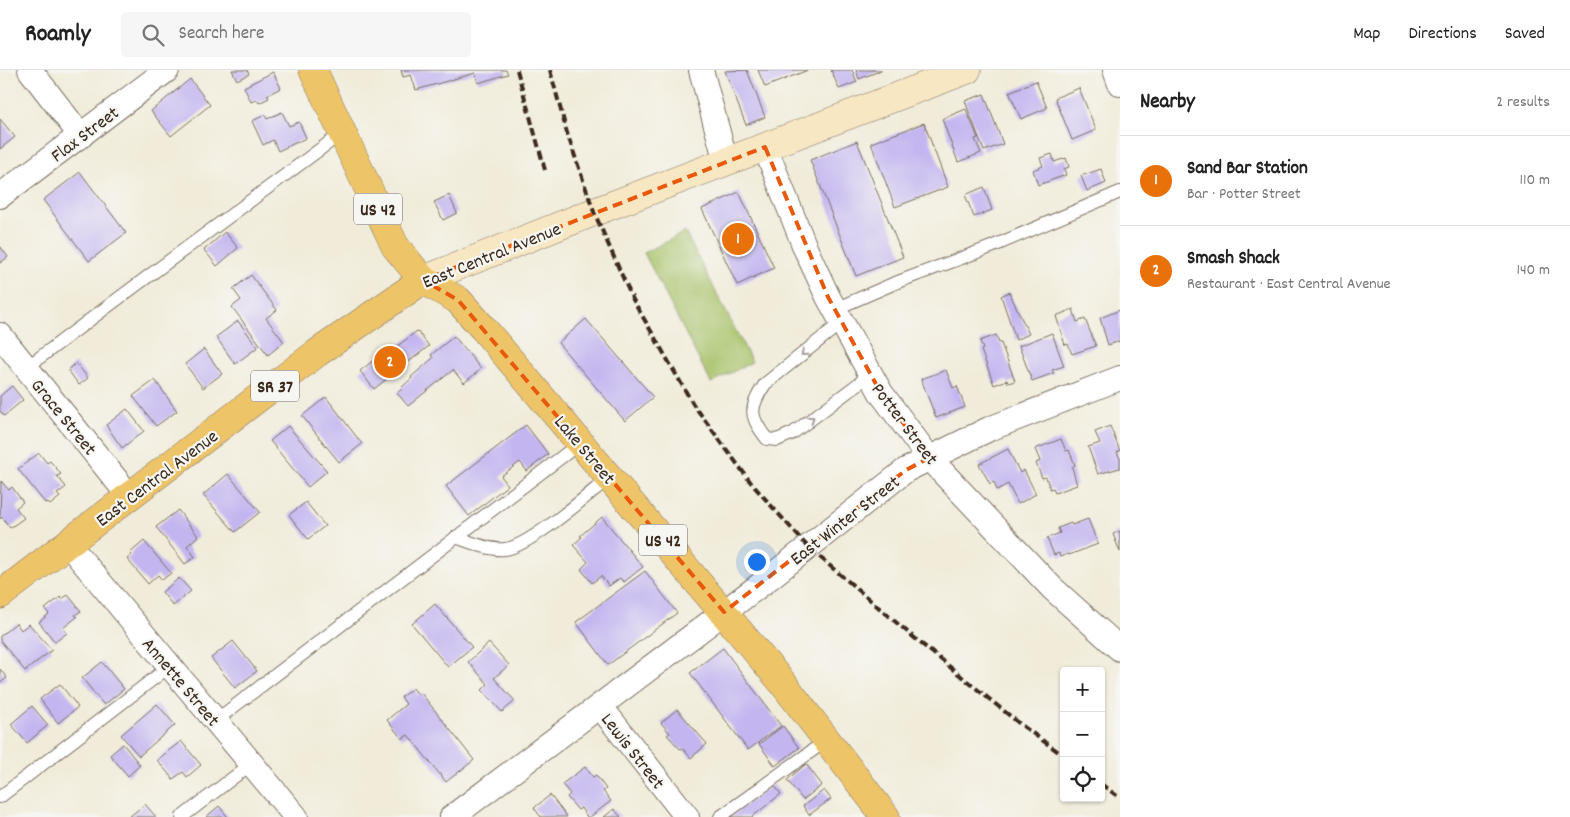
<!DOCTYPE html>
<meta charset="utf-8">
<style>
body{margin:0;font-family:Dekko,sans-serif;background:#f6f6f6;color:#222}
.controls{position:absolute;right:15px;bottom:15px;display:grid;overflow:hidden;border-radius:5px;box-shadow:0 1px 4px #0004}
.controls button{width:45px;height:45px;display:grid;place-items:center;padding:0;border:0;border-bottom:1px solid #e0e0e0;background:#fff;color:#222;font:25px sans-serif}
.you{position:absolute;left:756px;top:491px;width:18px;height:18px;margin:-12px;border:4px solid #fff;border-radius:50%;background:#1a73e8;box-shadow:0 0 0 8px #1a73e833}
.badge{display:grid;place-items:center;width:32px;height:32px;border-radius:50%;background:#0b8043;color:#fff;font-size:16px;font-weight:700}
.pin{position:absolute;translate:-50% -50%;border:2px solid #fff;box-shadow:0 1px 5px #0006}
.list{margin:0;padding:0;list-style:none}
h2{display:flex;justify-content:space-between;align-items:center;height:65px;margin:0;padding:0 20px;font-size:21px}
h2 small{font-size:16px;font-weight:400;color:#767676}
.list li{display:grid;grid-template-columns:32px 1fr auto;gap:15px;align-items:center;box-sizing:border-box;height:90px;padding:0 20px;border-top:1px solid #e0e0e0}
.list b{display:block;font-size:19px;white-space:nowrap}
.list p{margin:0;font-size:16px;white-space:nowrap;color:#767676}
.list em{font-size:16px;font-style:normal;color:#767676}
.icon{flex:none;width:28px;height:28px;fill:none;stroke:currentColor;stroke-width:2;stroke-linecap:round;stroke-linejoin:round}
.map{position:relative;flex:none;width:1120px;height:747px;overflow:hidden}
header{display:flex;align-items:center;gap:30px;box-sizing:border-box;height:70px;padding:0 25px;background:#fff;border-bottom:1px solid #e0e0e0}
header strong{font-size:24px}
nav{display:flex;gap:28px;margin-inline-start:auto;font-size:18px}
.search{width:350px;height:45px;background:#f6f6f6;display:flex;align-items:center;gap:12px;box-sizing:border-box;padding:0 18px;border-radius:5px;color:#767676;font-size:19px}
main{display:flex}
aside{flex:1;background:#fff}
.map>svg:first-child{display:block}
</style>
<header>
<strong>Roamly</strong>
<div class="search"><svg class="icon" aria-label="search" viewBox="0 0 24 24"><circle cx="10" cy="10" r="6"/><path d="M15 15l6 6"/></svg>Search here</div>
<nav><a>Map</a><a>Directions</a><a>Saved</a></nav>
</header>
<main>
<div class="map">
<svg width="1120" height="747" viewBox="0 0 1120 747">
<rect width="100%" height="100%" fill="#f6f6f2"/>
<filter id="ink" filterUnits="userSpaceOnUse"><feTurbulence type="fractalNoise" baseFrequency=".02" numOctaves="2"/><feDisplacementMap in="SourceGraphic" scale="10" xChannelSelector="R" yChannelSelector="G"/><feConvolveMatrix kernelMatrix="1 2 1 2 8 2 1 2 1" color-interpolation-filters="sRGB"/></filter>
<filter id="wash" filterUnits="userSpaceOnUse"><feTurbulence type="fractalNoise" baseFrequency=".0096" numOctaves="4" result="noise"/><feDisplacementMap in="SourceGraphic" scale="20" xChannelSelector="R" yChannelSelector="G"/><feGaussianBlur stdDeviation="1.12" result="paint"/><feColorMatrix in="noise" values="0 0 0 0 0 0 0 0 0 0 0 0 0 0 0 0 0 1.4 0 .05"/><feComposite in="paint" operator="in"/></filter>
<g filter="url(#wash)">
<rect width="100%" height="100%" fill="#f1ecda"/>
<polygon fill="#a7c269" stroke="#717644" points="685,162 752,292 711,313 644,183"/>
<g id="blocks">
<g fill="#c3b6f0">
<polygon points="232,0 247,0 249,4 237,10"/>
<polygon points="401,0 506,0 508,4 478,13 475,3 416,20 411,5 403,7"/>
<polygon points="747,0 765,47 746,55 725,1"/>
<polygon points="758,0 808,0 765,17"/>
<polygon points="831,0 852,0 857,12 839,19"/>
<polygon points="856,0 882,0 859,9"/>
<polygon points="273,2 281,18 267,25 269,28 259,33 257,30 251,32 244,17"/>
<polygon points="190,9 210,35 171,66 151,41"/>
<polygon points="1036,11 1047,38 1021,49 1009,22"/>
<polygon points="1079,18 1096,60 1072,70 1055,28"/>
<polygon points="984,24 1003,74 984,81 965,31"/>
<polygon points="966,39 978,68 975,69 981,83 958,92 942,49"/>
<polygon points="282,42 289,56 299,52 306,68 278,81 273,70 263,75 252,51 265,45 267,49"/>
<polygon points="0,49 15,67 0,79"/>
<polygon points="924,53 948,117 895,137 871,73"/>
<polygon points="857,71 903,187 856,206 810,90"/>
<polygon points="1052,84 1054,92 1066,88 1069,97 1064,99 1066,105 1038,115 1033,100 1043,96 1040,88"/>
<polygon points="1101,99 1106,113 1087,121 1081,106"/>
<polygon points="80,102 126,163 89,191 43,130"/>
<polygon points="984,117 992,140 974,147 965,125"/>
<polygon points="739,122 774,198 737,215 702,139"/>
<polygon points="449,125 457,143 443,150 434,132"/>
<polygon points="225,162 238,178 217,196 204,180"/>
<polygon points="0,176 8,187 0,193"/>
<polygon points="251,205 277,240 266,248 284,272 268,285 232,237 241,230 233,219"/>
<polygon points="1009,222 1029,264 1016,270 1001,226"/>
<polygon points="1073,239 1077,252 1085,249 1096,276 1072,284 1068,274 1065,275 1056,246"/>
<polygon points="1120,240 1120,271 1108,275 1100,248"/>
<polygon points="586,249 653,327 625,351 558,273"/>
<polygon points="238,251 258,277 235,294 216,267"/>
<polygon points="417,261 429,276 374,319 360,301 385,281 387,284"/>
<polygon points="1052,263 1064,296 1052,300 1054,303 1032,311 1019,276"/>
<polygon points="996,265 999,273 1001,273 1015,311 1008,313 1007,310 994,315 981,280 983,279 980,271"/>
<polygon points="454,266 481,299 464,313 453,300 408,336 397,323 402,319 401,318 412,308 411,307 433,288 431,285"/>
<polygon points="204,279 222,304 203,318 185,294"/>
<polygon points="76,293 88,308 79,315 68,300"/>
<polygon points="946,300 953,318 957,316 965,337 936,348 921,309"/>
<polygon points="155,310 177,341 156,356 133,326"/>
<polygon points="12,316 23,330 4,346 0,341 0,326"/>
<polygon points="326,327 362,374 339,392 302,346"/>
<polygon points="127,339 144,361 122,378 106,355"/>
<polygon points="526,355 548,384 527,401 520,392 501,406 508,415 469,446 446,416"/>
<polygon points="288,356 327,401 308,417 270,371"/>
<polygon points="1110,356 1120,381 1117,382 1120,389 1120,398 1098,404 1088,377 1100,373 1095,362"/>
<polygon points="1061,369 1066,381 1069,380 1075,395 1072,397 1077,415 1055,423 1053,418 1050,419 1046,407 1042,408 1036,393 1040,391 1035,379"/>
<polygon points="1008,379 1020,403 1024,400 1036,424 1018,434 1008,414 997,420 994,412 990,414 979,394"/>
<polygon points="39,383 47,393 50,391 61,404 57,406 66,417 57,424 60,427 50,435 47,432 45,433 18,399"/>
<polygon points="228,404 260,442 235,462 203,425"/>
<polygon points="1,411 9,420 12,417 23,432 16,438 24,448 10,458 2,447 0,449"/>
<polygon points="306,432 325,456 308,469 289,445"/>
<polygon points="178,440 198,466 187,476 195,487 185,494 156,457"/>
<polygon points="602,447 643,497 624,512 620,508 609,516 601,506 592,513 581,499 588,492 573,475 582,467 580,466"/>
<polygon points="1088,449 1098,474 1069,485 1068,484 1060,487 1059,483 1054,485 1047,468 1060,463 1058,458 1071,453 1072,455"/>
<polygon points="1120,461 1120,482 1113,464"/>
<polygon points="144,471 171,503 162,510 158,505 148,514 127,489 132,485 130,483"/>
<polygon points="645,501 677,543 608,595 576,552"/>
<polygon points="179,508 191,521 173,536 162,522"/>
<polygon points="68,525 81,541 75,545 77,547 63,558 67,563 55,572 39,552 49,544 45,539 60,527 62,529"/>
<polygon points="435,534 472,577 448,597 412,554"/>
<polygon points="16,553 21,560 29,554 52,580 25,601 0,570 0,566"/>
<polygon points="233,571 257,601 235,618 211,588"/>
<polygon points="489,573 509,595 494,608 515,631 502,642 482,620 488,614 468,592"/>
<polygon points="723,578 781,656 748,680 690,603"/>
<polygon points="102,592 124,619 104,635 82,608"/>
<polygon points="0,599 7,608 0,613"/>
<polygon points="60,614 78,637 58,653 40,629"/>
<polygon points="413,618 418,625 421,623 474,690 446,712 408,665 402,669 387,650 406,634 401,627"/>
<polygon points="157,634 175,655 139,686 121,665"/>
<polygon points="32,636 48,655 27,673 11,654"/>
<polygon points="677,639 707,674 691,688 682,678 680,679 667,665 670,663 661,653"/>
<polygon points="783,656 799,678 775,696 759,674"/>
<polygon points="181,671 201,695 187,707 183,702 173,709 157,690"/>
<polygon points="123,674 140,695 128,706 110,685"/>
<polygon points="806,694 822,715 803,730 787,710"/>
<polygon points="585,697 593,707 596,705 606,719 603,721 611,731 590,747 587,747 581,738 578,740 567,727 570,724 562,714"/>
<polygon points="773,714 781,724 752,747 730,747"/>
<polygon points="824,720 831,729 809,745 803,736"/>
<polygon points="550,725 567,747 541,747 534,738"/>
<polygon points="145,734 156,747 129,747"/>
<polygon points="219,736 228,747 206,747"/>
<polygon points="614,739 621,747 604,747"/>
</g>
</g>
</g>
<g filter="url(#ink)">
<use href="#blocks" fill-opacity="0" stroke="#7b6e60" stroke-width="1"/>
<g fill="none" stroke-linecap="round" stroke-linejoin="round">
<g stroke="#7b6e60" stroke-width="14">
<g id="service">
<polyline points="835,239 895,213 991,177 1120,122"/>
<path d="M 842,252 L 765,314 C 749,338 749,346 767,369 L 777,370 L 793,363 L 870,305"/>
<path d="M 26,298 C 131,218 237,141 342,63"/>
<path d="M 456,467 C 470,472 491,481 505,479 C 529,477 589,424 610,407"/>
<polyline points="215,651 580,373"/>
<polyline points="0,727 170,596"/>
<polyline points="182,747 251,694"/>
<polyline points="720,747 827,670"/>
</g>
</g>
<g stroke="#7b6e60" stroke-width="26">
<g id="minor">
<polyline points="30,0 81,66"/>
<polyline points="701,0 726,92"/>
<polyline points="1115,0 1120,14"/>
<polyline points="765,77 806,180 828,227 881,323 929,388 1052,518 1120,579"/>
<polyline points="0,126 167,0"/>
<polyline points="0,265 130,427"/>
<polyline points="68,474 296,747"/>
<polyline points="600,636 687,747"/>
<polyline points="452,747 764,512 906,400 989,359 1120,308"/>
</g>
</g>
<g stroke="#7b6e60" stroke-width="29">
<polyline id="secondary" points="423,210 594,142 967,0"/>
</g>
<g stroke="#7b6e60" stroke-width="29">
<polyline id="primary" points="313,0 395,176 423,210"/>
</g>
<g stroke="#7b6e60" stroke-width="29">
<polyline id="trunk" points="0,525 317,283 423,210 458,230 483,258 782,612 886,747"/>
</g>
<use href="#service" stroke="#fff" stroke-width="12"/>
<use href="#minor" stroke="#fff" stroke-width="24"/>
<use href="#secondary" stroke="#f8e7c3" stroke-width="28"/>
<use href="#primary" stroke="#eec469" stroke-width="28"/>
<use href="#trunk" stroke="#eec469" stroke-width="28"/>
<g stroke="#3b2a1e" stroke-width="4" stroke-dasharray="8 4" stroke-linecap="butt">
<polyline points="517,0 545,100"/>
<polyline points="550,0 567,63 594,142 632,228 693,334 752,414 808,477 918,571 1020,654 1064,686"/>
<polyline points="1101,714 1120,728"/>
</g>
</g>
<defs><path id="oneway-chevron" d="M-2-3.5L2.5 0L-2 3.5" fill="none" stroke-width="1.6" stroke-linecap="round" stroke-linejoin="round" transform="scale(1.25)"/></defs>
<g stroke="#a79f9a">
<use href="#oneway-chevron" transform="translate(804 283) rotate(141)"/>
<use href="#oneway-chevron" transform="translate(811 349) rotate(-37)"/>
</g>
</g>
<path fill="none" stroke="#e8590c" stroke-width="4" stroke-dasharray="10 6" stroke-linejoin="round" d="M 765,77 L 828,227 L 881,323 L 929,388 L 906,400 L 724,542 L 458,230 L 423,210 Z"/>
<g text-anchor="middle" stroke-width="4.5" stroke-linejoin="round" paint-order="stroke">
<g fill="#f6f6f2" stroke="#73675e" stroke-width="1">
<rect x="354" y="123.5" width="48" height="31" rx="4"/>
<rect x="251" y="300.5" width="48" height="31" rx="4"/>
<rect x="639" y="454.5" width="48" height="31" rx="4"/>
</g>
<g font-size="18" font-weight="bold" fill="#3b2a1e">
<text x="378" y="145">US 42</text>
<text x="275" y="322">SR 37</text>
<text x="663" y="476">US 42</text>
</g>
<g font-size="19" fill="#3b2a1e" stroke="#f6f6f2">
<text transform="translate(84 63) rotate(-37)" y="7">Flax Street</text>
<text transform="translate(491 184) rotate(-22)" y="7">East Central Avenue</text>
<text transform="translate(65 346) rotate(51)" y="7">Grace Street</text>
<text transform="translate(906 353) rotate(53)" y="7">Potter Street</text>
<text transform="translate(586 379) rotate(50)" y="7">Lake Street</text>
<text transform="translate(156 407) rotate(-37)" y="7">East Central Avenue</text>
<text transform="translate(844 449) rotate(-38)" y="7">East Winter Street</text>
<text transform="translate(182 611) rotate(50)" y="7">Annette Street</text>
<text transform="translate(634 680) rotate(52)" y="7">Lewis Street</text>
</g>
</g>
</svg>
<div class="controls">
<button>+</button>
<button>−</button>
<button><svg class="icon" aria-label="locate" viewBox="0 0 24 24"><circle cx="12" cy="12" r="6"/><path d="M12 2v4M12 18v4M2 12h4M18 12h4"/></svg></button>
</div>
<div class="you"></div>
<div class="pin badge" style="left:738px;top:169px;background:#e8710a">1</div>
<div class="pin badge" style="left:390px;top:292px;background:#e8710a">2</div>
</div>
<aside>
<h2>Nearby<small>2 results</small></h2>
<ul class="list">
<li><span class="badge" style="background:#e8710a">1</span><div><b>Sand Bar Station</b><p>Bar · Potter Street</p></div><em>110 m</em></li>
<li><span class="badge" style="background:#e8710a">2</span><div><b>Smash Shack</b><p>Restaurant · East Central Avenue</p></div><em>140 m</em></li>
</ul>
</aside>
</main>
